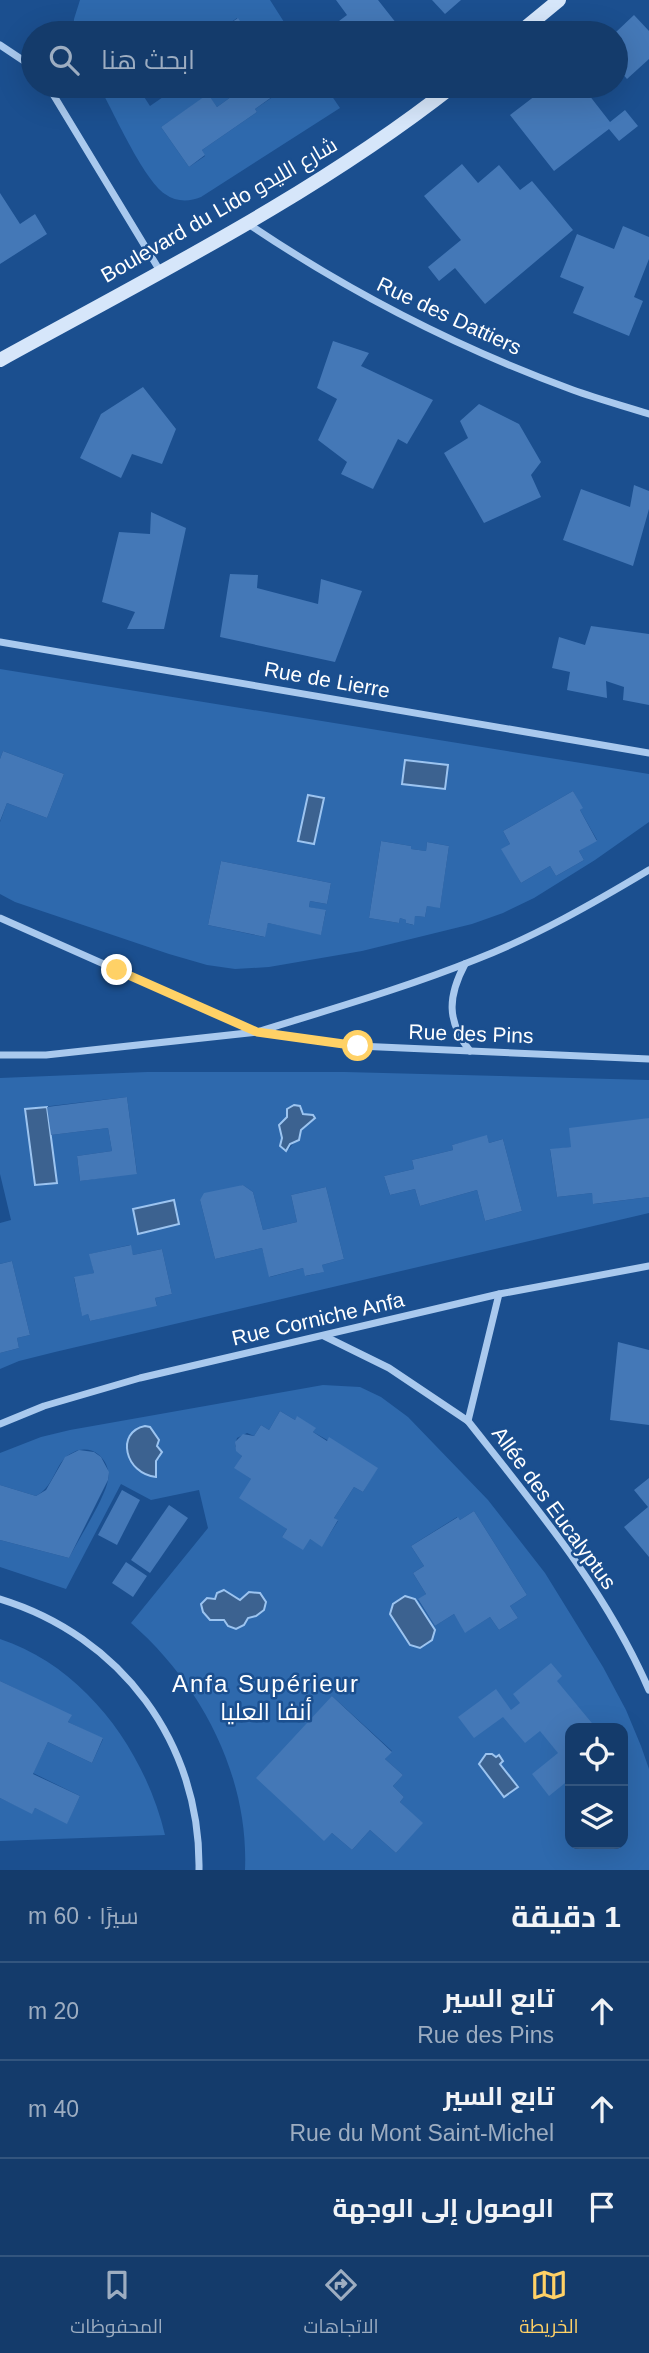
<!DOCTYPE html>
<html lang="ar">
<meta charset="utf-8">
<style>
body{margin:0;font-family:Helvetica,Cairo,sans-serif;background:#1d4271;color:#f1f3f6;direction:rtl}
.controls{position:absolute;right:21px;bottom:21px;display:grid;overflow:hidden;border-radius:14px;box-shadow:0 7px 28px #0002}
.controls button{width:63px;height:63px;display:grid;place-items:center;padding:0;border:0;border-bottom:2px solid #33557e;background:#143b6b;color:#f1f3f6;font:35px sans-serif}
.stop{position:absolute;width:21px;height:21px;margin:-16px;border:5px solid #ffd166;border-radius:50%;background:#fff}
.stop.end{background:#ffd166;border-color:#fff;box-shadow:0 2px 7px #0008}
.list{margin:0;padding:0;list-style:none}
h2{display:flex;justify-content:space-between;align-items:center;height:91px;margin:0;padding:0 28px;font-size:30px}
h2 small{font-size:23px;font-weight:400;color:#9dadc1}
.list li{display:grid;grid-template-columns:46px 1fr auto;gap:21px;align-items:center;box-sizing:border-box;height:98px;padding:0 28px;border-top:2px solid #33557e}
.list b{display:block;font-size:26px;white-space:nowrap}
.list p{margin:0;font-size:23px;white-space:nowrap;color:#9dadc1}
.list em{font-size:23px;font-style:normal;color:#9dadc1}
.icon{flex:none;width:38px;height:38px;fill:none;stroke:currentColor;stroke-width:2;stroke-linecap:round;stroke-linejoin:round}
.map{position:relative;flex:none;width:649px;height:1870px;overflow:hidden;direction:ltr}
.search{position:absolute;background:#143b6b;box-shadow:0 7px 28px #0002;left:21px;right:21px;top:21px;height:77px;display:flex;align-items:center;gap:18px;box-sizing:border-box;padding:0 24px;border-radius:38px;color:#9dadc1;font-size:26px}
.sheet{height:385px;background:#143b6b}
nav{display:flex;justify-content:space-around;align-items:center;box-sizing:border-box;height:98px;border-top:2px solid #33557e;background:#143b6b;font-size:19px;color:#9dadc1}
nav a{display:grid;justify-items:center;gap:4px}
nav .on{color:#ffd166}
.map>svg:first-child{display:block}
</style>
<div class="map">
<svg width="649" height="1870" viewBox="0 0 649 1870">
<rect width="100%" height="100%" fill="#1b4f8f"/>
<g fill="#2e69ad" fill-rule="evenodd">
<polygon points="80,0 270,0 291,33 248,33 237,18 216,33 73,33 74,19"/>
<path d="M 99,86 L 137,86 L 150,106 L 179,86 L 229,86 L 235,94 L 217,107 L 208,95 L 161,127 L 189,167 L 205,156 L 202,150 L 257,112 L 255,109 L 286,88 L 285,86 L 325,86 L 340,108 L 201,197 C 189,202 176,202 165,194 C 143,179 113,111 99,86 Z"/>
<path d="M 0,669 L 649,774 L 649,822 L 595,860 L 534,898 L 503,913 L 472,924 L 362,951 L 269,967 L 235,969 L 207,965 L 169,954 L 15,902 L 0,894 L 0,822 L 7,803 L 47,818 L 64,774 L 3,751 L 0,759 ZM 573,791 L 582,808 L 580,810 L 597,840 L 579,851 L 584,860 L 556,876 L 550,866 L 521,883 L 502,849 L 510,844 L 503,831 ZM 309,795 L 324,799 L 314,844 L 298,841 ZM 381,841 L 411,846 L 411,849 L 426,851 L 427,842 L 449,846 L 440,907 L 427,906 L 425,917 L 415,916 L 413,925 L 406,923 L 406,920 L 400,918 L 399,923 L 369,918 ZM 221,861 L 331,883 L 327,904 L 310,901 L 309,907 L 326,911 L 321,934 L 268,923 L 264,937 L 208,925 Z"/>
<path d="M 147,1072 L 345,1072 L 649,1080 L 649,1118 L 571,1147 L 550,1150 L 557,1197 L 592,1193 L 594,1204 L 649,1197 L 649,1213 L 55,1352 L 19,1361 L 0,1369 L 0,1353 L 19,1348 L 17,1338 L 30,1335 L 12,1261 L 0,1264 L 0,1223 L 11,1220 L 0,1174 L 0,1078 ZM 127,1097 L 137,1173 L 80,1181 L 77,1156 L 112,1151 L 108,1128 L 51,1135 L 25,1109 ZM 301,1108 L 303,1114 L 313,1115 L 315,1118 L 301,1130 L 299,1140 L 295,1141 L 289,1149 L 284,1151 L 280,1146 C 283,1128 283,1118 301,1108 ZM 487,1136 L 489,1143 L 503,1139 L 522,1211 L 485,1221 L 477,1190 L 420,1206 L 415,1189 L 390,1195 L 384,1176 L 414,1169 L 412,1160 L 453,1150 L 452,1145 ZM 243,1185 L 253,1192 L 263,1230 L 297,1222 L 291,1195 L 326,1187 L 344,1259 L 322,1265 L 323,1272 L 306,1276 L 303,1268 L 270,1277 L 262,1248 L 215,1259 L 200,1200 ZM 130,1245 L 133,1255 L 162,1249 L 172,1294 L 155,1298 L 157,1305 L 90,1321 L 88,1314 L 82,1315 L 74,1278 L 94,1273 L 90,1254 Z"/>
<path d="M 323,1385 L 360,1387 L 381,1397 L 408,1417 L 488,1500 L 545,1573 L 603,1667 L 626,1710 L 641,1746 L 649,1769 L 649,1870 L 245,1870 C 249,1776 201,1684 131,1623 L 208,1528 L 199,1490 L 151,1500 L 121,1484 L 66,1589 L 0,1567 L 0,1540 L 69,1558 C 78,1540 105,1498 108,1480 C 110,1471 106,1461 99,1455 C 92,1449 82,1448 74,1452 C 54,1460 57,1485 36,1496 L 0,1485 L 0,1453 L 41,1437 L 70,1430 ZM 280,1411 L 295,1420 L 297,1417 L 315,1428 L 313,1432 L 377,1468 L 363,1492 L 354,1487 L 334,1518 L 338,1521 L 322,1546 L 310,1539 L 282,1537 L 287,1529 L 251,1479 L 235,1468 L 242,1456 L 235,1446 L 237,1438 L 247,1433 L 254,1436 L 261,1425 L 269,1430 ZM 130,1436 L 157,1443 L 160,1448 L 160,1458 L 156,1460 L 155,1477 L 127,1451 ZM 474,1511 L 527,1595 L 510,1606 L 518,1618 L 499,1630 L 490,1617 L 466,1632 L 454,1614 L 435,1626 L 418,1600 L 426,1594 L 413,1573 L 424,1566 L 411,1546 L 457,1517 L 460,1520 ZM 234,1596 L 240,1600 L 266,1602 L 264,1610 L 227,1623 L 219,1619 L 210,1620 L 203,1612 L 201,1604 L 210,1598 ZM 332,1696 L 392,1751 L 385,1759 L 403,1775 L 393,1786 L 404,1797 L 400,1802 L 422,1823 L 396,1853 L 370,1830 L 352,1850 L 332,1833 L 324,1840 ZM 570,1728 L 623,1728 L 623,1844 L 570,1844 Z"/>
<path d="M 0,1639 C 85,1667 145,1751 165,1835 L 0,1841 L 0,1798 L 32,1813 L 35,1808 L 67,1823 L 80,1796 L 33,1773 L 48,1742 L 92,1763 L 103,1739 L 68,1722 L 71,1716 L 0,1681 Z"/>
</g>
<g fill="#3c6290" stroke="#9cc4f0" stroke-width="2">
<polygon points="405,760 448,765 445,789 402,784"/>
<polygon points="308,795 324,798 314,844 298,841"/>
<polygon points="294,1105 300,1106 303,1114 313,1115 315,1118 301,1130 299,1140 290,1144 286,1151 280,1146 282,1138 279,1125 287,1117 287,1109"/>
<polygon points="47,1107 57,1183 35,1185 25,1109"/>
<polygon points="174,1200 179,1224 138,1234 133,1209"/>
<path d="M 145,1426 L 150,1427 L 159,1440 L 157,1446 L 162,1452 L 156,1461 L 156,1477 C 125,1474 115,1432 145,1426 Z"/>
<polygon points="224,1590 240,1600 249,1592 260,1593 266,1602 264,1610 256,1616 248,1618 244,1625 236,1629 228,1626 224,1620 210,1620 203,1612 201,1604 207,1598 215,1599 217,1593"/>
<polygon points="405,1596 415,1599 435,1630 432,1640 420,1648 410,1645 390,1614 393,1604"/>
<polygon points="486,1754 492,1754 496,1757 499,1755 503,1761 500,1764 518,1787 504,1797 479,1764"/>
</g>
<g fill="#4478b7">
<polygon points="336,0 378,0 404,33 323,33 347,15"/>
<polygon points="432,0 461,0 445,14"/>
<polygon points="634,15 649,31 649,59 627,79 616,66 616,32"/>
<polygon points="238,18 248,33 216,33"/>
<polygon points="229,86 286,87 255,109 257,112 202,150 205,155 189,167 161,127 208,94 217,107 235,94"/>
<polygon points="548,86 582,86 610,122 625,110 638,126 619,141 609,129 554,171 510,115"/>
<polygon points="462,164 478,183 499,165 520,190 532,181 573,230 485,304 455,268 439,281 428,267 461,240 424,196"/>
<polygon points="0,193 20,224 35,214 47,234 0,264"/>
<polygon points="623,226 649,237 649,259 634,297 643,301 629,336 573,313 584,287 560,277 577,234 614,249"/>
<polygon points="333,341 369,353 361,366 433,400 407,444 398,439 373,489 341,474 347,462 318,440 337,399 317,388"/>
<polygon points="143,387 176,429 162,464 132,454 121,478 80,458 101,414"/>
<polygon points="479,404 519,424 541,462 531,475 541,497 484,523 444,453 468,438 460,421"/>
<polygon points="634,485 649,491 649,509 633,566 563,540 581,489 630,507"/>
<polygon points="151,512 186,528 164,629 127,629 135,612 102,602 119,532 150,534"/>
<polygon points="230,574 258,575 257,588 318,604 321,579 362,591 335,662 220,637"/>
<polygon points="591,626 649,634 649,705 623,700 624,687 606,681 607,698 567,690 570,672 552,668 559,637 585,645"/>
<polygon points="3,751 64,774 47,818 7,803 0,821 0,759"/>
<polygon points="573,791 583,808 580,810 597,841 579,851 584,860 556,876 550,866 521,883 501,849 510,844 503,831"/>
<polygon points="381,841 411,846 411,849 426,851 427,842 449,846 440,908 427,906 425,917 415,916 414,925 406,923 406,920 400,918 399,923 369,918"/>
<polygon points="221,861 331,883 327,904 310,901 309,907 326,910 321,935 268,923 265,937 208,925"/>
<polygon points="127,1097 137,1174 80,1181 77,1156 112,1151 108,1128 51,1135 47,1107"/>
<polygon points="649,1118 649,1197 593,1204 592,1193 557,1197 550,1149 571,1147 569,1128"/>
<polygon points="487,1135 489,1143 503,1139 522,1211 485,1221 477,1190 420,1206 415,1189 390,1195 384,1176 414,1169 412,1160 453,1150 452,1145"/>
<polygon points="243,1185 253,1192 263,1230 297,1222 291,1195 326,1187 344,1259 322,1265 324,1272 305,1276 303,1268 269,1277 262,1248 215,1259 200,1200 204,1193"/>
<polygon points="131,1245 133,1255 162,1249 172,1294 155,1298 157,1306 90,1321 88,1314 82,1316 74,1277 94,1273 89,1254"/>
<polygon points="12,1261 30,1335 17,1338 19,1348 0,1353 0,1264"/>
<polygon points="618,1342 649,1350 649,1425 610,1420"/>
<polygon points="280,1411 295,1420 297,1416 316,1428 313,1432 327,1441 329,1437 378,1468 363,1492 354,1487 334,1518 338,1520 322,1547 310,1539 303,1550 282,1537 287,1529 239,1498 251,1479 234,1468 242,1456 236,1451 235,1442 243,1434 254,1436 261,1425 269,1430"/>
<polygon points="79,1450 94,1452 101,1457 109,1472 108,1480 69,1558 0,1540 0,1485 36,1496 46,1490 65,1457"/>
<polygon points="649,1478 649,1557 624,1527 648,1507 634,1490"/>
<polygon points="122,1490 140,1500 117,1545 98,1535"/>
<polygon points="169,1505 188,1518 150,1573 131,1560"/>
<polygon points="474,1511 527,1595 510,1606 518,1618 499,1630 490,1617 465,1633 454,1614 435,1626 418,1599 426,1594 413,1573 424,1566 411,1546 458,1517 460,1520"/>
<polygon points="126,1562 147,1576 133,1597 112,1583"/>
<polygon points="551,1663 562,1676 557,1681 596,1728 570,1728 570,1779 549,1796 532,1774 558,1753 540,1731 525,1743 503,1717 474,1738 458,1717 496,1689 511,1710 520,1703 513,1694"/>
<polygon points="0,1681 72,1715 68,1722 103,1738 92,1763 48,1742 33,1774 80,1796 67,1824 35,1808 32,1814 0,1798"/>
<polygon points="332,1696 392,1752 385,1759 403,1775 393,1786 404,1797 400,1802 423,1823 396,1853 370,1830 352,1850 332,1833 324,1841 256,1778"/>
</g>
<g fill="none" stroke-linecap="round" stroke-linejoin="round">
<g stroke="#a9c9ee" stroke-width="7">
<polyline points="0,45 33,67"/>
<polyline points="48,86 160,271"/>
<path d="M 247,223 C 349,292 458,348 573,390 C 598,399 624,406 649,414"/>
<polyline points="0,642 649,753"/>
<path d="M 0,918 L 257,1032 C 331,1009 405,988 477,959 C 536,936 594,903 649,870"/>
<path d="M 465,964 C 448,996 446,1021 470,1051"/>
<polyline points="0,1055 46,1055 257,1032 358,1046 649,1059"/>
<path d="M 499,1294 L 468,1421 C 535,1506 606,1590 649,1690"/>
<polyline points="324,1336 389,1368 468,1421"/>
<polyline points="0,1424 44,1406 140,1378 499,1294 649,1266"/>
<path d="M 0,1599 C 121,1636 201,1743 199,1870"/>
</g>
<g stroke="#d6e6fa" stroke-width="14">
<polyline points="519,33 559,0"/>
<path d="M 0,360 C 152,276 316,194 453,86"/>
</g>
</g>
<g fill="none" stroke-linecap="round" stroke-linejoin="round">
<polyline stroke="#ffd166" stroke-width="9" points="117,970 257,1032 358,1046"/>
</g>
<g text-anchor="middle" stroke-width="5" stroke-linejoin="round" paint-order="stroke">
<g font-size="21" fill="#fff" stroke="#1b4f8f">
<text transform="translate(219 210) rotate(-30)" y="7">Boulevard du Lido شارع الليدو</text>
<text transform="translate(449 316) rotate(25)" y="7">Rue des Dattiers</text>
<text transform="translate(327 680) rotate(10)" y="7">Rue de Lierre</text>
<text transform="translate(471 1034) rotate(2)" y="7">Rue des Pins</text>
<text transform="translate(318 1319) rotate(-13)" y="7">Rue Corniche Anfa</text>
<text transform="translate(554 1508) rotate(54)" y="7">Allée des Eucalyptus</text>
</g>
<g font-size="24" letter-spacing="2" fill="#fff" stroke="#1b4f8f">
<text x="266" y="1692">Anfa Supérieur<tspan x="266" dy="28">أنفا العليا</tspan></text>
</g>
</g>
</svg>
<div class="controls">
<button><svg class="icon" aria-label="locate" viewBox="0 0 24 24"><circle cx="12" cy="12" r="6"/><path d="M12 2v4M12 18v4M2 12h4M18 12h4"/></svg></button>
<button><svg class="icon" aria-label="layers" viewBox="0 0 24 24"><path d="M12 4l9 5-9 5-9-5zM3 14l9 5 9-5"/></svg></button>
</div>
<div class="stop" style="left:358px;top:1046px"></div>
<div class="stop end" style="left:117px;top:970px"></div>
<div class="search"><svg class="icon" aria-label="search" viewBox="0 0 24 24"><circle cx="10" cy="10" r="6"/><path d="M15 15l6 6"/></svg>ابحث هنا</div>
</div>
<section class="sheet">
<h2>1 دقيقة<small>سيرًا · 60 m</small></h2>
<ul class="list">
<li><svg class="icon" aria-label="ahead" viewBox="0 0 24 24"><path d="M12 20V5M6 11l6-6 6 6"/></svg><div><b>تابع السير</b><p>Rue des Pins</p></div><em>20 m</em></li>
<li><svg class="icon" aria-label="ahead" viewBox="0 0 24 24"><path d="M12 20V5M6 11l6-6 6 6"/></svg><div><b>تابع السير</b><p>Rue du Mont Saint-Michel</p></div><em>40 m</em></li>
<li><svg class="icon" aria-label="arrive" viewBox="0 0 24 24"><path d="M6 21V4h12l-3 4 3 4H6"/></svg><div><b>الوصول إلى الوجهة</b></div></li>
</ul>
</section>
<nav>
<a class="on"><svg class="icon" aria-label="map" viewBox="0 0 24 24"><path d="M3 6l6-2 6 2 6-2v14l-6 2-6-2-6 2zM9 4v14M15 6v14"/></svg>الخريطة</a>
<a><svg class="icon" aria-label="directions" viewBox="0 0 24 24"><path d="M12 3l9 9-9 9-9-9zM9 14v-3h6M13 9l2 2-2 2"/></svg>الاتجاهات</a>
<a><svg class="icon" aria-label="saved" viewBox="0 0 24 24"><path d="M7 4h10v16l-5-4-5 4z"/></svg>المحفوظات</a>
</nav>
